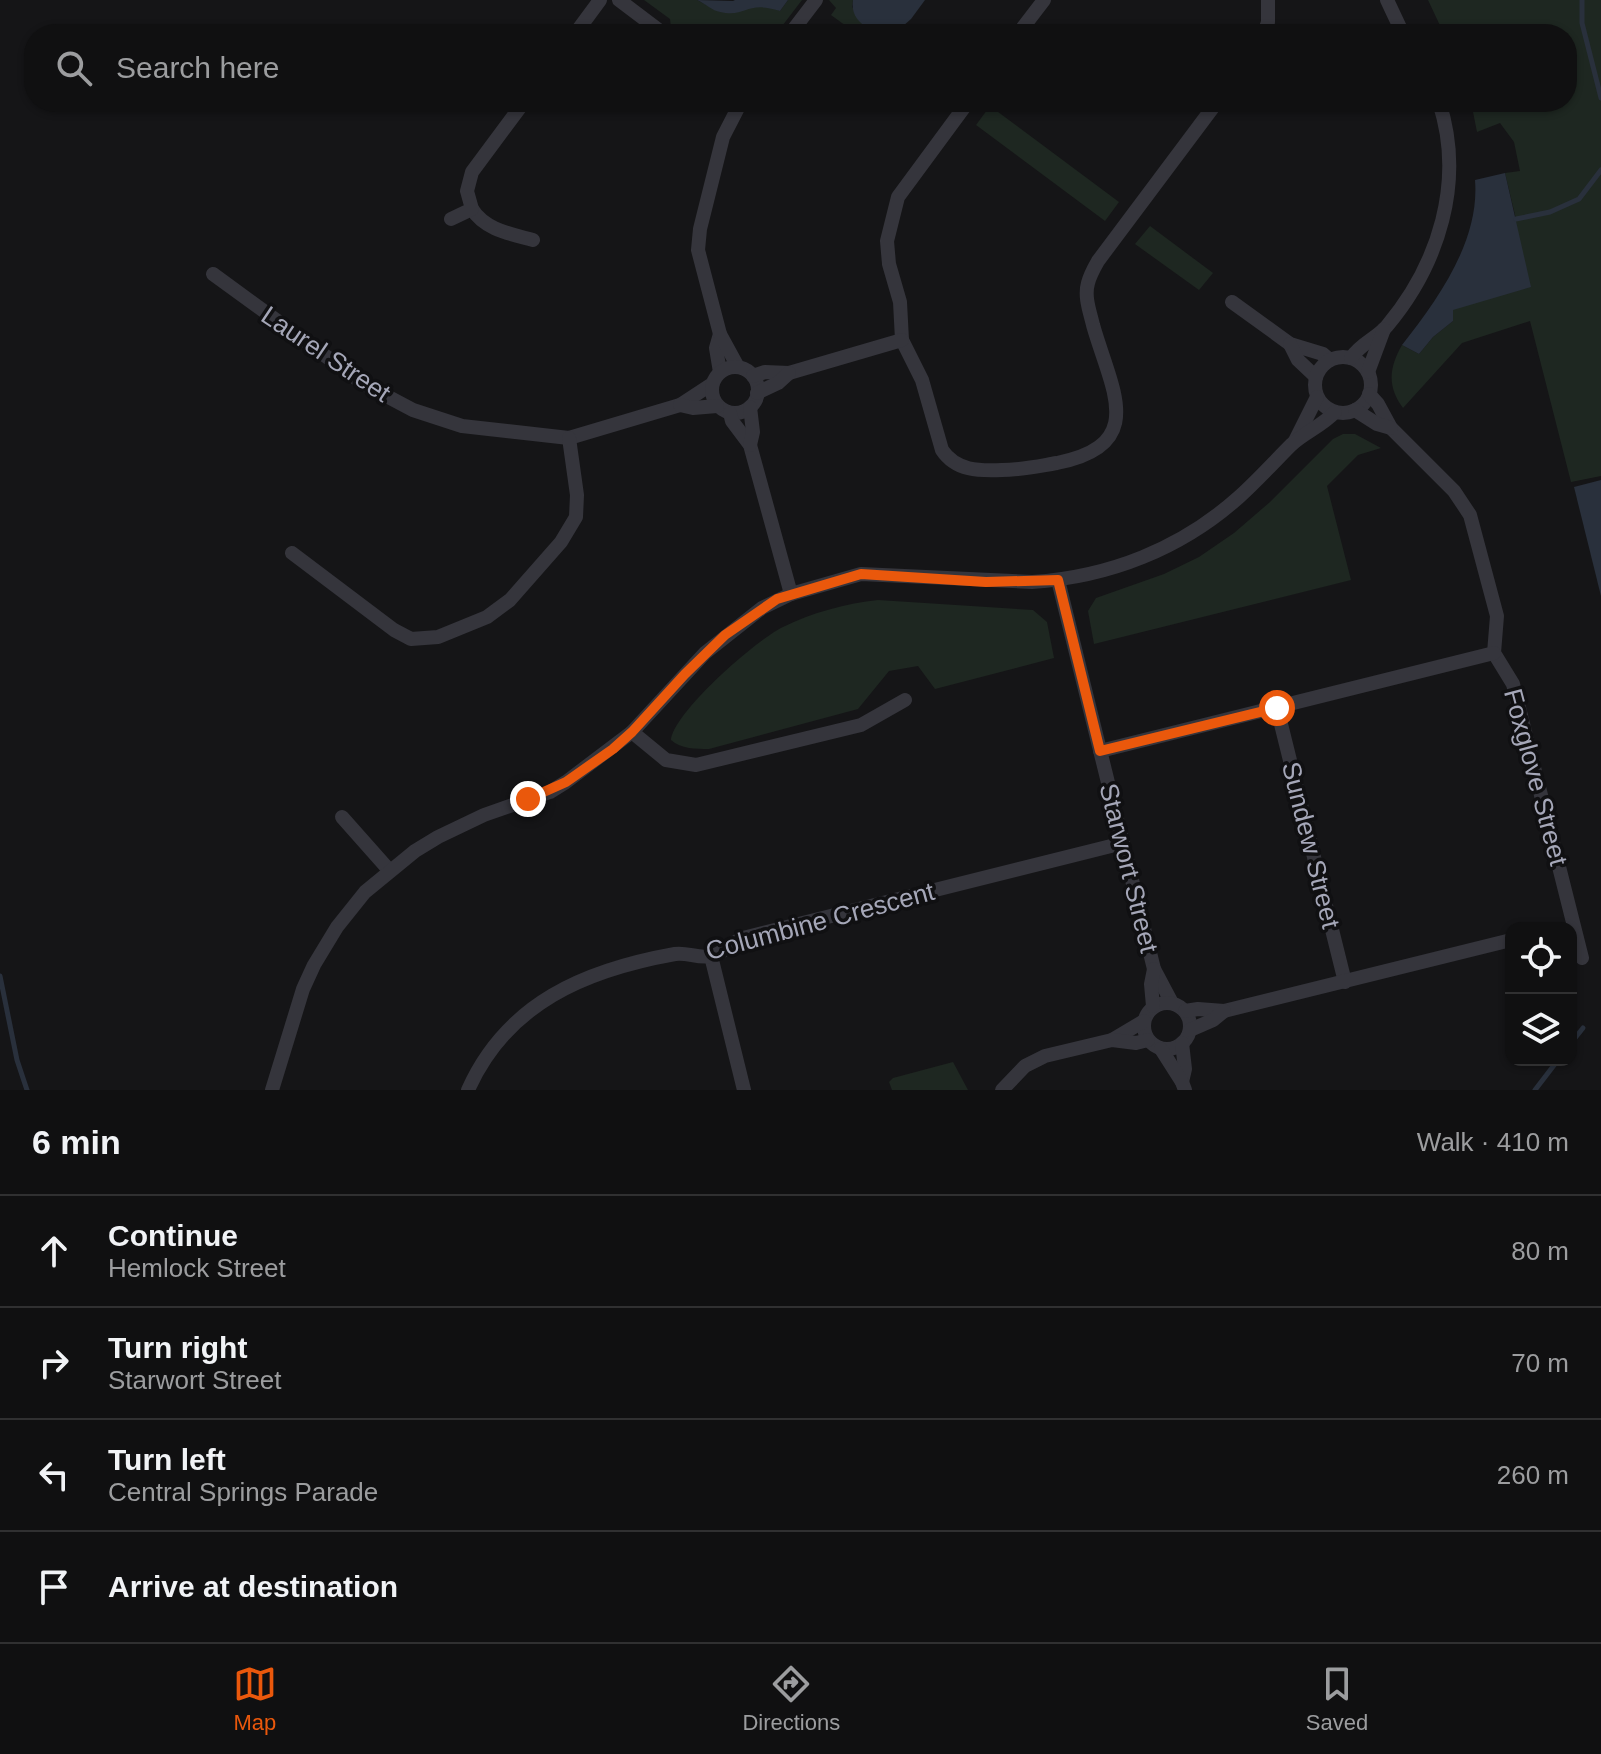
<!DOCTYPE html>
<meta charset="utf-8">
<style>
body{margin:0;font-family:Helvetica,sans-serif;background:#1e1e1f;color:#f1f3f6}
.controls{position:absolute;right:24px;bottom:24px;display:grid;overflow:hidden;border-radius:16px;box-shadow:0 2px 6px #0004}
.controls button{width:72px;height:72px;display:grid;place-items:center;padding:0;border:0;border-bottom:2px solid #303031;background:#101011;color:#f1f3f6;font:40px sans-serif}
.stop{position:absolute;width:24px;height:24px;margin:-18px;border:6px solid #ea580c;border-radius:50%;background:#fff}
.stop.end{background:#ea580c;border-color:#fff;box-shadow:0 2px 8px #0008}
.list{margin:0;padding:0;list-style:none}
h2{display:flex;justify-content:space-between;align-items:center;height:104px;margin:0;padding:0 32px;font-size:34px}
h2 small{font-size:26px;font-weight:400;color:#9c9d9f}
.list li{display:grid;grid-template-columns:52px 1fr auto;gap:24px;align-items:center;box-sizing:border-box;height:112px;padding:0 32px;border-top:2px solid #303031}
.list b{display:block;font-size:30px;white-space:nowrap}
.list p{margin:0;font-size:26px;white-space:nowrap;color:#9c9d9f}
.list em{font-size:26px;font-style:normal;color:#9c9d9f}
.icon{flex:none;width:44px;height:44px;fill:none;stroke:currentColor;stroke-width:2;stroke-linecap:round;stroke-linejoin:round}
.map{position:relative;flex:none;width:1601px;height:1090px;overflow:hidden}
.search{position:absolute;background:#101011;box-shadow:0 2px 6px #0004;left:24px;right:24px;top:24px;height:88px;display:flex;align-items:center;gap:20px;box-sizing:border-box;padding:0 28px;border-radius:32px;color:#9c9d9f;font-size:30px}
.sheet{height:552px;background:#101011}
nav{display:flex;justify-content:space-around;align-items:center;box-sizing:border-box;height:112px;border-top:2px solid #303031;background:#101011;font-size:22px;color:#9c9d9f}
nav a{display:grid;justify-items:center;gap:4px}
nav .on{color:#ea580c}
.map>svg:first-child{display:block}
</style>
<div class="map">
<svg width="1601" height="1090" viewBox="0 0 1601 1090">
<rect width="100%" height="100%" fill="#151517"/>
<g fill="#1e2721">
<path d="M 644,0 L 697,0 L 720,12 C 746,5 755,0 780,11 L 788,0 L 802,0 L 776,34 L 680,34 L 671,28 L 670,19 Z"/>
<polygon points="829,0 853,0 852,7 874,32 881,34 857,34 831,15 836,8"/>
<path d="M 1428,0 L 1601,0 L 1601,476 L 1571,482 L 1530,321 L 1462,343 L 1403,408 C 1387,386 1389,368 1402,345 L 1419,354 L 1433,337 L 1453,321 L 1452,310 L 1516,219 L 1505,173 L 1520,171 L 1514,142 L 1500,123 L 1477,132 L 1471,102 L 1567,102 L 1567,34 L 1444,34 Z"/>
<polygon points="990,106 1119,202 1105,221 976,125"/>
<polygon points="1150,226 1213,273 1199,290 1135,244"/>
<polygon points="1343,434 1355,434 1381,448 1358,455 1327,486 1351,580 1094,644 1088,611 1096,598 1164,574 1199,557 1234,533 1270,502 1333,439"/>
<path d="M 878,600 L 1033,610 L 1047,622 L 1054,658 L 935,689 L 918,666 L 889,671 L 858,709 L 709,749 C 696,749 681,749 671,740 C 674,712 756,640 783,627 C 811,613 847,603 878,600 Z"/>
<polygon points="953,1062 968,1090 892,1090 889,1082 893,1078"/>
</g>
<g fill="#29303c">
<path d="M 697,0 L 733,1 L 735,0 L 788,0 L 780,11 C 746,0 747,18 720,12 C 713,11 704,3 697,0 Z"/>
<path d="M 853,0 L 925,0 L 911,19 L 894,34 C 875,34 849,24 853,0 Z"/>
<path d="M 1505,173 L 1531,287 L 1453,310 L 1453,321 L 1433,337 L 1419,354 L 1402,345 C 1438,299 1480,241 1475,180 Z"/>
<polygon points="1601,480 1601,596 1574,487"/>
</g>
<g fill="none" stroke-linecap="round" stroke-linejoin="round">
<g stroke="#29303c" stroke-width="5">
<polyline points="1582,0 1582,23 1601,98"/>
<polyline points="1516,219 1550,212 1579,199 1601,170"/>
<polyline points="0,976 17,1060 27,1090"/>
<polyline points="1571,1043 1583,1028"/>
<polyline points="1535,1090 1558,1060"/>
</g>
<g stroke="#35353c" stroke-width="14">
<polyline points="619,0 664,34"/>
<polyline points="1387,0 1403,34"/>
<polyline points="575,34 600,0"/>
<polyline points="790,34 816,0"/>
<polyline points="1018,34 1044,0"/>
<polyline points="1264,34 1268,22 1268,0"/>
<path d="M 968,102 L 898,197 L 887,241 L 889,264 L 900,302 L 902,340 L 922,380 L 942,450 C 956,471 979,471 1002,470 C 1021,470 1039,466 1057,463 C 1149,445 1111,389 1093,325 C 1090,312 1084,297 1088,283 C 1090,275 1094,268 1098,261 L 1217,102"/>
<path d="M 472,209 C 485,230 511,234 533,240"/>
<polyline points="451,219 472,209 467,191 472,172 524,102"/>
<polyline points="213,274 364,384 413,410 462,426 569,438 680,405 712,384"/>
<polyline points="1232,302 1290,344 1323,354 1330,360"/>
<polyline points="720,334 716,348 720,372"/>
<polyline points="1290,344 1298,360 1316,377"/>
<circle cx="1343" cy="385" r="28"/>
<path d="M 1351,358 C 1362,342 1376,339 1387,326 C 1439,264 1465,181 1439,102"/>
<polyline points="738,367 720,334 698,250 700,229 723,137 741,102"/>
<circle cx="735" cy="390" r="23"/>
<polyline points="1368,372 1384,329"/>
<polyline points="753,376 765,372 789,373 902,340"/>
<polyline points="757,393 778,383 789,373"/>
<polyline points="1369,394 1378,404 1391,428 1454,491 1470,515 1497,616 1494,653 1513,684 1582,958"/>
<polyline points="680,405 693,408 717,406"/>
<polyline points="1355,410 1377,424 1391,428"/>
<polyline points="730,413 732,421 750,445 791,594"/>
<polyline points="1295,441 1317,397"/>
<polyline points="750,445 753,432 750,407"/>
<polyline points="292,553 394,630 411,639 438,637 487,617 510,600 561,542 576,517 577,495 569,438"/>
<polyline points="1058,580 1154,969 1172,1003"/>
<polyline points="1277,708 1345,982"/>
<polyline points="632,732 666,760 696,765 861,725 905,700"/>
<polyline points="1100,751 1494,653"/>
<polyline points="342,817 389,870"/>
<polyline points="711,956 744,1090"/>
<circle cx="1167" cy="1026" r="23"/>
<polyline points="1153,1006 1151,984 1154,969"/>
<polyline points="1185,1011 1198,1009 1224,1011 1511,940"/>
<polyline points="1190,1030 1213,1020 1224,1011"/>
<polyline points="1112,1040 1144,1021"/>
<polyline points="1182,1043 1185,1069 1182,1082"/>
<polyline points="1161,1049 1182,1082 1185,1090"/>
<path d="M 272,1090 L 303,989 L 314,965 L 337,927 L 365,892 L 415,851 L 438,837 L 484,815 L 550,792 L 566,782 L 632,732 L 705,653 L 762,608 L 791,594 L 861,574 L 1032,582 C 1109,577 1181,549 1239,497 C 1257,481 1274,462 1291,445 C 1305,432 1322,426 1335,412"/>
<path d="M 468,1090 C 507,1003 585,970 675,954 C 687,952 699,959 711,956 C 723,954 732,942 743,938 L 1123,843"/>
<polyline points="1002,1090 1025,1066 1045,1056 1112,1040 1136,1043 1148,1040"/>
</g>
</g>
<g fill="none" stroke-linecap="round" stroke-linejoin="round">
<polyline stroke="#ea580c" stroke-width="10" points="528,799 566,782 613,749 632,732 685,674 725,635 777,599 861,574 986,582 1058,580 1100,751 1277,708"/>
</g>
<g text-anchor="middle" stroke-width="7" stroke-linejoin="round" paint-order="stroke">
<g font-size="26" fill="#a5a7b8" stroke="#101012">
<text transform="translate(326 354) rotate(34)" y="9">Laurel Street</text>
<text transform="translate(1536 777) rotate(75)" y="9">Foxglove Street</text>
<text transform="translate(1311 845) rotate(76)" y="9">Sundew Street</text>
<text transform="translate(1129 868) rotate(76)" y="9">Starwort Street</text>
<text transform="translate(820 921) rotate(-15)" y="9">Columbine Crescent</text>
</g>
</g>
</svg>
<div class="controls">
<button><svg class="icon" aria-label="locate" viewBox="0 0 24 24"><circle cx="12" cy="12" r="6"/><path d="M12 2v4M12 18v4M2 12h4M18 12h4"/></svg></button>
<button><svg class="icon" aria-label="layers" viewBox="0 0 24 24"><path d="M12 4l9 5-9 5-9-5zM3 14l9 5 9-5"/></svg></button>
</div>
<div class="stop" style="left:1277px;top:708px"></div>
<div class="stop end" style="left:528px;top:799px"></div>
<div class="search"><svg class="icon" aria-label="search" viewBox="0 0 24 24"><circle cx="10" cy="10" r="6"/><path d="M15 15l6 6"/></svg>Search here</div>
</div>
<section class="sheet">
<h2>6 min<small>Walk · 410 m</small></h2>
<ul class="list">
<li><svg class="icon" aria-label="ahead" viewBox="0 0 24 24"><path d="M12 20V5M6 11l6-6 6 6"/></svg><div><b>Continue</b><p>Hemlock Street</p></div><em>80 m</em></li>
<li><svg class="icon" aria-label="right" viewBox="0 0 24 24"><path d="M7 20v-9h11M14 6l5 5-5 5"/></svg><div><b>Turn right</b><p>Starwort Street</p></div><em>70 m</em></li>
<li><svg class="icon" aria-label="left" viewBox="0 0 24 24"><path d="M17 20v-9H6M10 6l-5 5 5 5"/></svg><div><b>Turn left</b><p>Central Springs Parade</p></div><em>260 m</em></li>
<li><svg class="icon" aria-label="arrive" viewBox="0 0 24 24"><path d="M6 21V4h12l-3 4 3 4H6"/></svg><div><b>Arrive at destination</b></div></li>
</ul>
</section>
<nav>
<a class="on"><svg class="icon" aria-label="map" viewBox="0 0 24 24"><path d="M3 6l6-2 6 2 6-2v14l-6 2-6-2-6 2zM9 4v14M15 6v14"/></svg>Map</a>
<a><svg class="icon" aria-label="directions" viewBox="0 0 24 24"><path d="M12 3l9 9-9 9-9-9zM9 14v-3h6M13 9l2 2-2 2"/></svg>Directions</a>
<a><svg class="icon" aria-label="saved" viewBox="0 0 24 24"><path d="M7 4h10v16l-5-4-5 4z"/></svg>Saved</a>
</nav>
